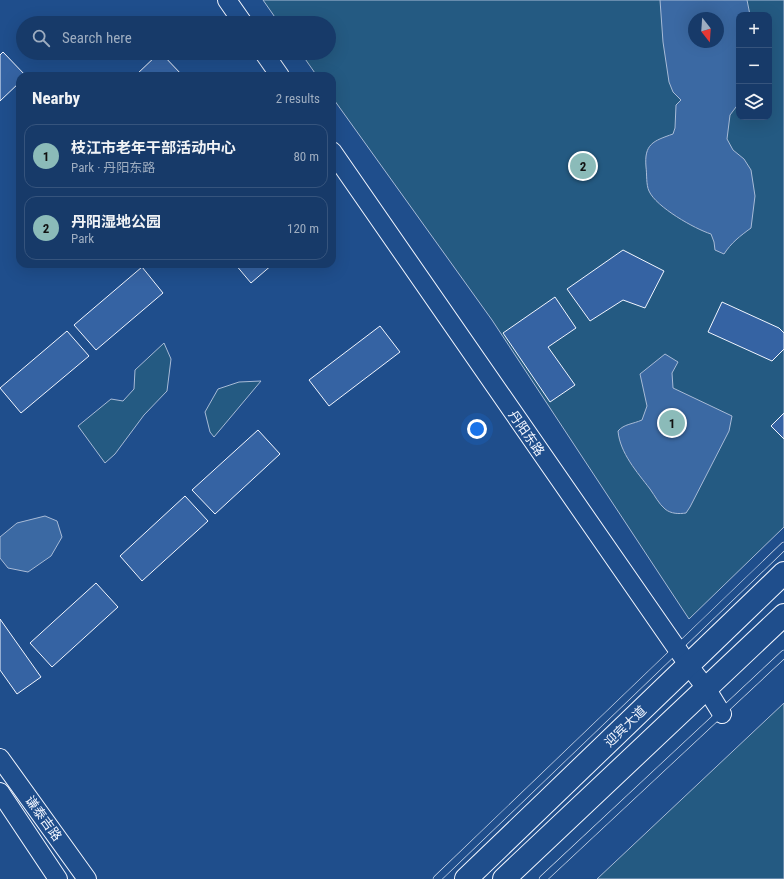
<!DOCTYPE html>
<meta charset="utf-8">
<style>
body{margin:0;font-family:"Roboto Condensed","Noto Sans SC",sans-serif;background:#20416f;color:#f1f3f6}
.controls{position:absolute;right:12px;top:12px;display:grid;overflow:hidden;border-radius:8px;box-shadow:0 4px 16px #0002}
.controls button{width:36px;height:36px;display:grid;place-items:center;padding:0;border:0;border-bottom:1px solid #36547d;background:#173a69;color:#f1f3f6;font:20px sans-serif}
.compass{position:absolute;left:688px;top:12px;width:36px;height:36px;border-radius:50%;background:#173a69;box-shadow:0 4px 16px #0002;rotate:163deg}
.you{position:absolute;left:477px;top:429px;width:14px;height:14px;margin:-10px;border:3px solid #fff;border-radius:50%;background:#1a73e8;box-shadow:0 0 0 6px #1a73e833}
.badge{display:grid;place-items:center;width:26px;height:26px;border-radius:50%;background:#8bbbb9;color:#111;font-size:13px;font-weight:700}
.pin{position:absolute;translate:-50% -50%;border:2px solid #fff;box-shadow:0 1px 4px #0006}
.list{margin:0;padding:0;list-style:none}
h2{display:flex;justify-content:space-between;align-items:center;height:52px;margin:0;padding:0 16px;font-size:17px}
h2 small{font-size:13px;font-weight:400;color:#9eadc0}
.list li{display:grid;grid-template-columns:26px 1fr auto;gap:12px;align-items:center;box-sizing:border-box;height:64px;margin:0 8px 8px;padding:0 8px;border:1px solid #36547d;border-radius:12px}
.list b{display:block;font-size:15px;white-space:nowrap}
.list p{margin:0;font-size:13px;white-space:nowrap;color:#9eadc0}
.list em{font-size:13px;font-style:normal;color:#9eadc0}
.icon{flex:none;width:22px;height:22px;fill:none;stroke:currentColor;stroke-width:2;stroke-linecap:round;stroke-linejoin:round}
.map{position:relative;flex:none;width:784px;height:879px;overflow:hidden}
.search{position:absolute;background:#173a69;box-shadow:0 4px 16px #0002;left:16px;top:16px;width:320px;height:44px;display:flex;align-items:center;gap:10px;box-sizing:border-box;padding:0 14px;border-radius:22px;color:#9eadc0;font-size:15px}
.panel{position:absolute;background:#173a69;box-shadow:0 4px 16px #0002;left:16px;top:72px;width:320px;height:196px;border-radius:12px}
.map>svg:first-child{display:block}
</style>
<div class="map">
<svg width="784" height="879" viewBox="0 0 784 879">
<rect width="100%" height="100%" fill="#1f4e8c"/>
<g fill="#245a82" stroke="#a8bbd7" fill-rule="evenodd">
<path d="M 263,0 L 784,0 L 784,527 L 689,619 L 492,320 L 332,97 L 332,76 L 317,76 L 301,53 L 329,53 L 329,23 L 279,23 ZM 739,15 L 769,15 L 769,117 L 739,117 ZM 694,18 L 718,18 L 718,42 L 694,42 Z"/>
<polygon points="164,343 171,359 167,391 144,415 115,454 105,463 78,426 111,399 123,401 134,389 135,370"/>
<polygon points="261,381 214,437 210,432 205,412 218,389 239,382"/>
<polygon points="784,703 784,879 597,879"/>
</g>
<g fill="#3b69a3" stroke="#a8bbd7" fill-rule="evenodd">
<path d="M 660,0 L 747,0 L 750,15 L 739,15 L 739,103 L 730,115 L 727,139 L 733,150 L 744,159 L 751,170 L 755,196 L 751,228 C 740,236 731,243 724,254 L 715,250 L 714,242 L 711,234 C 695,229 656,207 649,191 C 646,185 647,174 646,167 C 644,144 653,141 673,134 L 675,128 L 676,105 L 681,100 L 673,92 L 669,82 L 663,42 ZM 694,18 L 718,18 L 718,42 L 694,42 Z"/>
<path d="M 665,354 L 678,362 L 672,373 L 673,388 L 732,416 L 729,431 L 690,507 L 686,513 C 679,514 671,514 665,509 C 659,504 655,496 650,489 C 637,472 620,453 618,431 C 624,424 633,424 642,420 L 647,406 L 640,374 Z"/>
<polygon points="45,516 57,521 62,537 51,556 28,572 8,568 0,558 0,537 17,523"/>
</g>
<g fill="#3563a3" stroke="#f2f6ff">
<polygon points="3,52 26,76 20,76 20,82 0,101 0,55"/>
<polygon points="159,53 161,53 183,76 135,76"/>
<polygon points="623,250 664,271 645,308 623,300 590,321 567,289"/>
<polygon points="235,264 273,264 251,283"/>
<polygon points="142,267 163,293 96,350 74,325"/>
<polygon points="555,297 576,328 548,347 575,385 550,402 503,333"/>
<polygon points="722,302 779,328 784,333 784,349 772,361 708,332"/>
<polygon points="380,326 400,352 329,406 309,380"/>
<polygon points="67,331 89,356 21,413 0,388"/>
<polygon points="784,413 784,439 771,426"/>
<polygon points="258,430 280,454 215,514 192,490"/>
<polygon points="185,496 208,521 142,581 120,556"/>
<polygon points="96,583 118,607 52,667 30,643"/>
<polygon points="0,619 41,677 17,694 0,670"/>
</g>
<g fill="none" stroke-linecap="round" stroke-linejoin="round">
<g stroke="#f2f6ff" stroke-width="8">
<g id="service">
<polyline points="437,879 784,546"/>
<polyline points="543,879 784,654"/>
</g>
</g>
<g stroke="#f2f6ff" stroke-width="20">
<g id="tertiary">
<polyline points="227,0 243,23"/>
<polyline points="264,53 280,76"/>
<polyline points="332,151 689,666 706,688 722,714"/>
<polyline points="0,758 87,879"/>
<polyline points="0,792 58,879"/>
</g>
</g>
<g stroke="#f2f6ff" stroke-width="24">
<g id="primary">
<polyline points="466,879 784,573"/>
<polyline points="504,879 784,615"/>
</g>
</g>
<use href="#service" stroke="#1f4e8c" stroke-width="7"/>
<use href="#tertiary" stroke="#1f4e8c" stroke-width="18"/>
<use href="#primary" stroke="#1f4e8c" stroke-width="22"/>
</g>
<g text-anchor="middle" stroke-width="3" stroke-linejoin="round" paint-order="stroke">
<g font-size="13" fill="#f2f6ff" stroke="#1f4e8c">
<text transform="translate(527 433) rotate(55)" y="5">丹阳东路</text>
<text transform="translate(625 726) rotate(-44)" y="5">迎宾大道</text>
<text transform="translate(44 818) rotate(54)" y="5">谦泰吉路</text>
</g>
</g>
</svg>
<div class="controls">
<button>+</button>
<button>−</button>
<button><svg class="icon" aria-label="layers" viewBox="0 0 24 24"><path d="M12 4l9 5-9 5-9-5zM3 14l9 5 9-5"/></svg></button>
</div>
<svg class="compass" viewBox="-18 -18 36 36"><path d="M0-13l5 13h-10z" fill="#e53935"/><path d="M0 13l5-13h-10z" fill="#9eadc0"/></svg>
<div class="you"></div>
<div class="pin badge" style="left:672px;top:423px">1</div>
<div class="pin badge" style="left:583px;top:166px">2</div>
<div class="search"><svg class="icon" aria-label="search" viewBox="0 0 24 24"><circle cx="10" cy="10" r="6"/><path d="M15 15l6 6"/></svg>Search here</div>
<section class="panel">
<h2>Nearby<small>2 results</small></h2>
<ul class="list">
<li><span class="badge">1</span><div><b>枝江市老年干部活动中心</b><p>Park · 丹阳东路</p></div><em>80 m</em></li>
<li><span class="badge">2</span><div><b>丹阳湿地公园</b><p>Park</p></div><em>120 m</em></li>
</ul>
</section>
</div>
